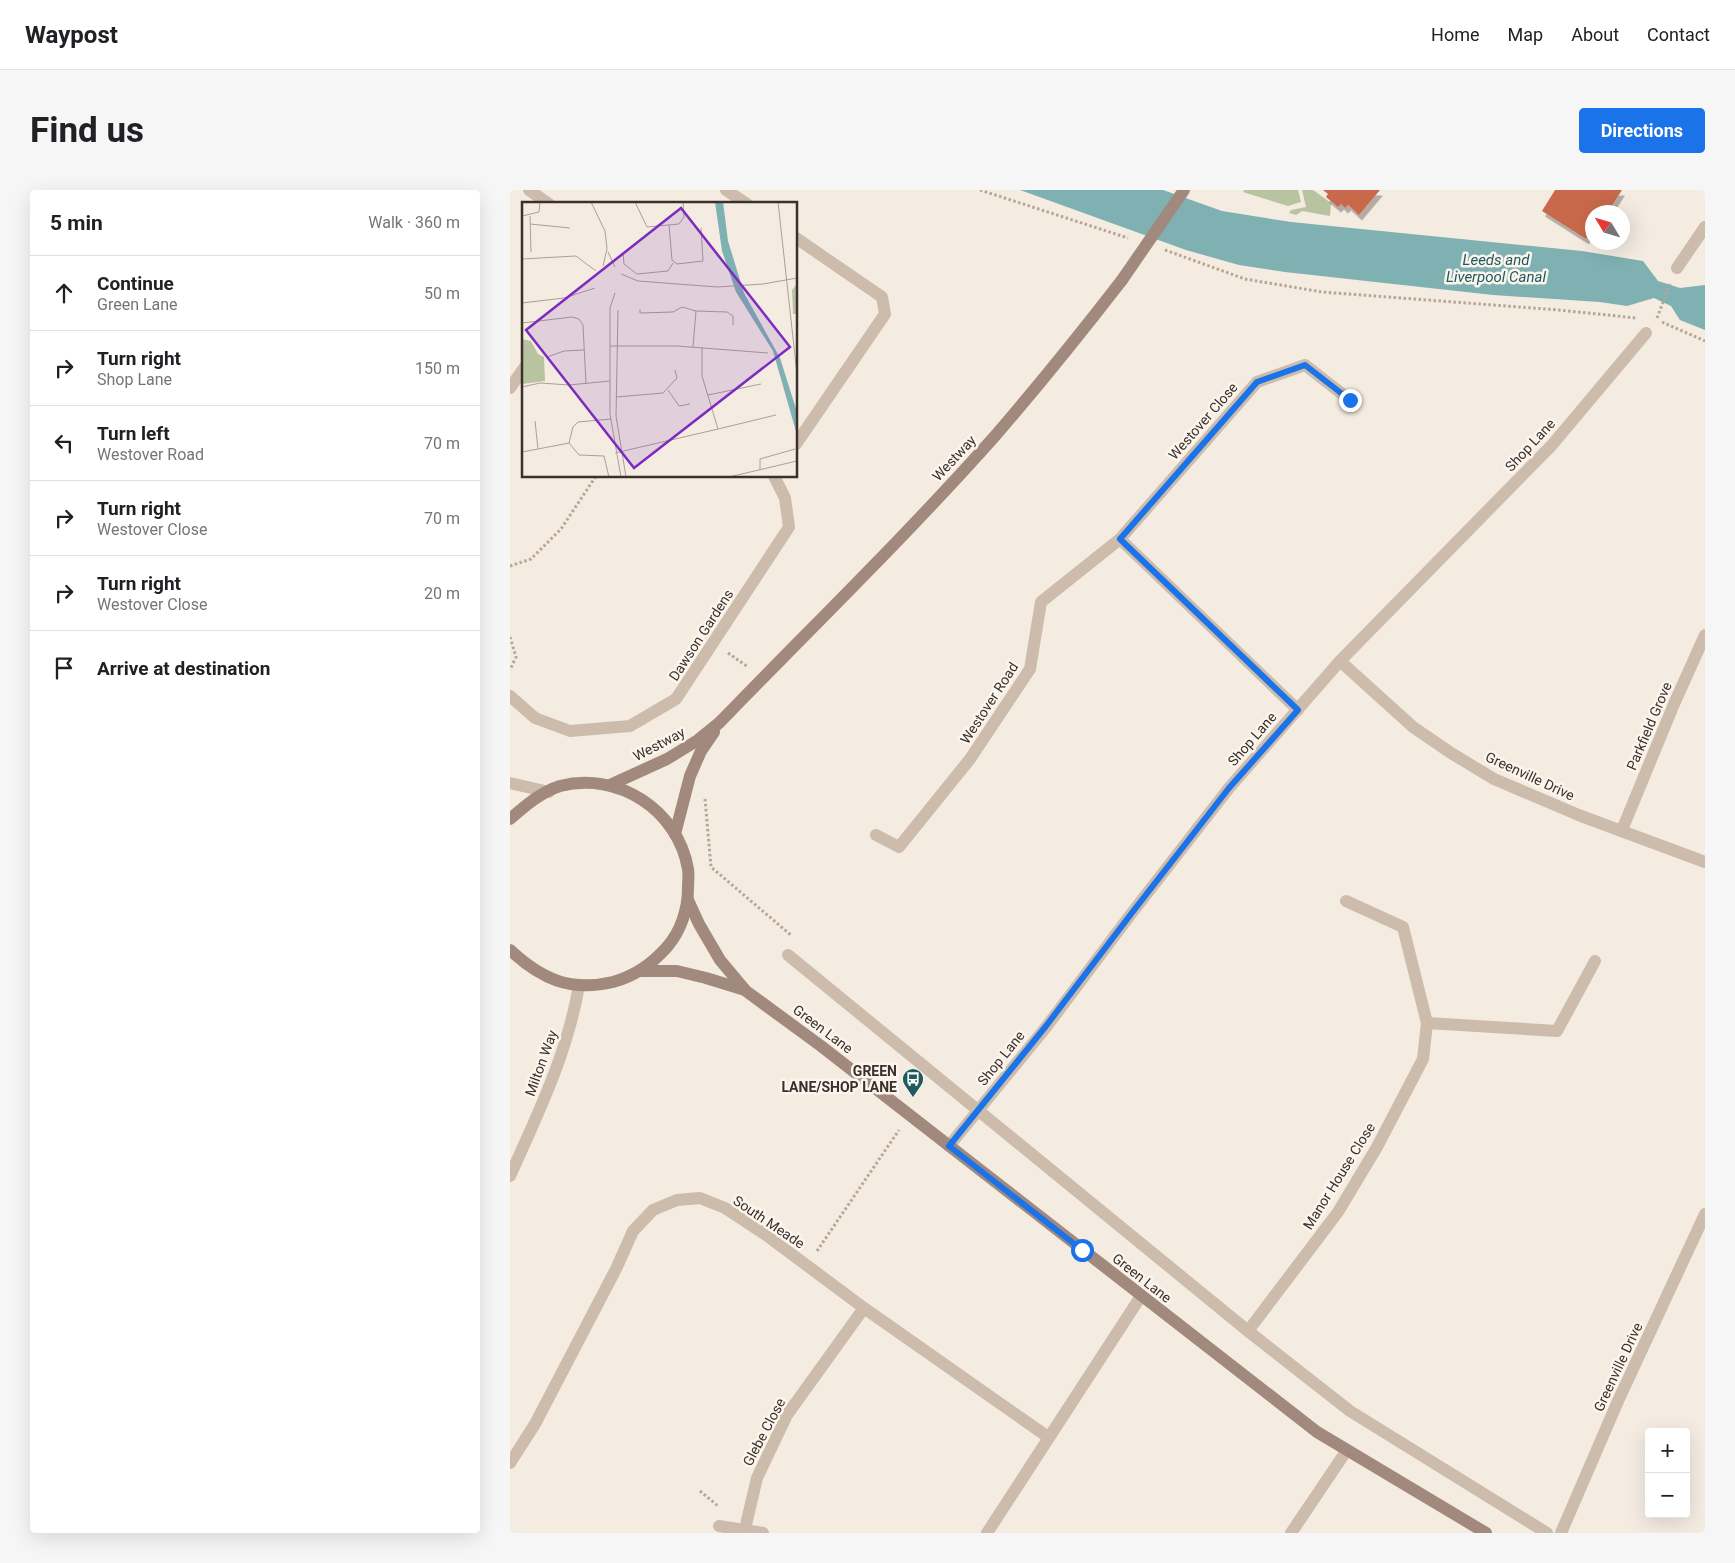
<!DOCTYPE html>
<meta charset="utf-8">
<style>
body{margin:0;font-family:Roboto,sans-serif;background:#f6f6f6;color:#202124}
.controls{position:absolute;right:15px;bottom:15px;display:grid;overflow:hidden;border-radius:5px;box-shadow:0 5px 20px #0002}
.controls button{width:45px;height:45px;display:grid;place-items:center;padding:0;border:0;border-bottom:1px solid #e0e0e0;background:#fff;color:#202124;font:25px sans-serif}
.compass{position:absolute;left:1075px;top:15px;width:45px;height:45px;border-radius:50%;background:#fff;box-shadow:0 5px 20px #0002;rotate:308deg}
.stop{position:absolute;width:15px;height:15px;margin:-11px;border:4px solid #1a73e8;border-radius:50%;background:#fff}
.stop.end{background:#1a73e8;border-color:#fff;box-shadow:0 1px 5px #0008}
.list{margin:0;padding:0;list-style:none}
h2{display:flex;justify-content:space-between;align-items:center;height:65px;margin:0;padding:0 20px;font-size:21px}
h2 small{font-size:16px;font-weight:400;color:#757577}
.list li{display:grid;grid-template-columns:32px 1fr auto;gap:15px;align-items:center;box-sizing:border-box;height:75px;padding:0 20px;border-top:1px solid #e0e0e0}
.list b{display:block;font-size:19px;white-space:nowrap}
.list p{margin:0;font-size:16px;white-space:nowrap;color:#757577}
.list em{font-size:16px;font-style:normal;color:#757577}
.icon{flex:none;width:28px;height:28px;fill:none;stroke:currentColor;stroke-width:2;stroke-linecap:round;stroke-linejoin:round}
.map{position:relative;flex:none;width:1195px;height:1343px;overflow:hidden;border-radius:5px}
header{display:flex;align-items:center;gap:30px;box-sizing:border-box;height:70px;padding:0 25px;background:#fff;border-bottom:1px solid #e0e0e0}
header strong{font-size:24px}
nav{display:flex;gap:28px;margin-inline-start:auto;font-size:18px}
.intro{display:flex;align-items:center;justify-content:space-between;box-sizing:border-box;height:120px;padding:0 30px}
h1{margin:0;font-size:35px}
.button{padding:12px 22px;border-radius:5px;background:#1a73e8;color:#fff;font-size:18px;font-weight:700}
main{display:flex;gap:30px;padding:0 30px}
aside{flex:1;background:#fff;border-radius:5px;box-shadow:0 5px 20px #0002}
.map>svg:first-child{display:block}
</style>
<header>
<strong>Waypost</strong>
<nav><a>Home</a><a>Map</a><a>About</a><a>Contact</a></nav>
</header>
<div class="intro"><h1>Find us</h1><a class="button">Directions</a></div>
<main>
<aside>
<h2>5 min<small>Walk · 360 m</small></h2>
<ul class="list">
<li><svg class="icon" aria-label="ahead" viewBox="0 0 24 24"><path d="M12 20V5M6 11l6-6 6 6"/></svg><div><b>Continue</b><p>Green Lane</p></div><em>50 m</em></li>
<li><svg class="icon" aria-label="right" viewBox="0 0 24 24"><path d="M7 20v-9h11M14 6l5 5-5 5"/></svg><div><b>Turn right</b><p>Shop Lane</p></div><em>150 m</em></li>
<li><svg class="icon" aria-label="left" viewBox="0 0 24 24"><path d="M17 20v-9H6M10 6l-5 5 5 5"/></svg><div><b>Turn left</b><p>Westover Road</p></div><em>70 m</em></li>
<li><svg class="icon" aria-label="right" viewBox="0 0 24 24"><path d="M7 20v-9h11M14 6l5 5-5 5"/></svg><div><b>Turn right</b><p>Westover Close</p></div><em>70 m</em></li>
<li><svg class="icon" aria-label="right" viewBox="0 0 24 24"><path d="M7 20v-9h11M14 6l5 5-5 5"/></svg><div><b>Turn right</b><p>Westover Close</p></div><em>20 m</em></li>
<li><svg class="icon" aria-label="arrive" viewBox="0 0 24 24"><path d="M6 21V4h12l-3 4 3 4H6"/></svg><div><b>Arrive at destination</b></div></li>
</ul>
</aside>
<div class="map">
<svg width="1195" height="1343" viewBox="0 0 1195 1343">
<defs>
<filter id="shadow"><feDropShadow dx="3" dy="5.5" stdDeviation="0" flood-color="#0004"/></filter>
</defs>
<rect width="100%" height="100%" fill="#f4ebe1"/>
<g fill="#b8c4a0">
<polygon points="734,0 788,0 791,12 778,16 733,2"/>
<polygon points="792,0 803,0 821,13 820,26 792,21 786,25 779,23 781,20 796,17"/>
</g>
<polygon fill="#7fb0b2" points="510,0 653,0 712,21 781,32 1072,61 1133,71 1148,91 1170,98 1195,95 1195,140 1170,130 1161,116 1144,108 1117,116 1090,112 983,105 775,82 729,75 676,60"/>
<g fill="#c8694b" filter="url(#shadow)">
<polygon points="813,0 870,0 849,25 838,15 835,18 831,14 828,17 816,7 818,4"/>
<polygon points="1045,0 1112,0 1098,22 1082,22 1082,41 1081,40 1076,49 1032,21"/>
</g>
<g fill="none" stroke-linecap="round" stroke-linejoin="round">
<g stroke="#b9a596" stroke-width="3" stroke-dasharray="2.5 2.5" stroke-linecap="butt">
<polyline points="470,0 618,48"/>
<polyline points="655,60 735,89 812,102 1049,120 1126,128"/>
<polyline points="1147,128 1160,94"/>
<polyline points="1152,132 1195,151"/>
<polyline points="0,376 21,369 51,339 86,286"/>
<polyline points="0,447 6,467 0,480"/>
<polyline points="218,463 238,477"/>
<polyline points="195,609 201,677 282,746"/>
<polyline points="307,1061 389,940"/>
<polyline points="190,1301 208,1316"/>
</g>
<polyline stroke="#cdbbac" stroke-width="12" points="1167,78 1195,37"/>
<g stroke="#cdbbac" stroke-width="12">
<polyline points="19,0 39,14"/>
<polyline points="216,0 237,14"/>
<polyline points="286,48 372,107 375,124 286,254"/>
<polyline points="0,198 14,178"/>
<polyline points="610,349 747,192 795,175 840,210"/>
<polyline points="830,471 903,537 941,563 984,589 1071,626 1195,672"/>
<polyline points="0,506 25,528 60,541 120,536 166,509 279,337 275,308 264,286"/>
<polyline points="0,593 39,602"/>
<polyline points="1112,640 1164,514 1195,445"/>
<polyline points="366,645 389,657 460,569 520,479 531,412 610,349 788,520"/>
<polyline points="278,765 738,1141 840,1221 1037,1343"/>
<polyline points="917,833 1047,841 1085,771"/>
<polyline points="439,956 537,836 621,724 719,598 830,471 1042,255 1136,143"/>
<path d="M 0,986 C 28,924 58,862 69,795"/>
<polyline points="738,1141 828,1022 867,957 913,869 917,833 893,737 836,711"/>
<polyline points="0,1273 25,1234 106,1079 123,1041 143,1020 167,1010 190,1008 215,1018 256,1045 354,1118 538,1247"/>
<polyline points="209,1336 253,1343"/>
<polyline points="235,1339 247,1288 277,1225 354,1118"/>
<polyline points="477,1343 631,1106"/>
<polyline points="781,1343 837,1260"/>
<polyline points="1051,1343 1108,1211 1195,1024"/>
</g>
<g stroke="#a18a7d" stroke-width="12">
<path d="M 100,595 L 157,569 L 188,550 L 209,533 C 301,438 397,345 485,246 C 529,195 571,143 612,90"/>
<path d="M 0,629 C 15,616 31,602 50,596 C 108,581 168,620 178,679 C 179,685 178,691 178,698 C 178,719 171,741 157,757 C 142,774 125,786 103,792 C 60,802 31,789 0,760"/>
<polyline points="165,644 180,586 191,561 204,542"/>
<polyline points="178,710 189,734 210,770 236,801 311,856 807,1242 976,1343"/>
<polyline points="130,781 167,781 196,788 235,800"/>
</g>
<polyline stroke="#a18a7d" stroke-width="12" points="612,90 674,0"/>
</g>
<g fill="none" stroke-linecap="round" stroke-linejoin="round">
<polyline stroke="#1a73e8" stroke-width="6" points="572,1060 439,956 536,836 621,724 719,598 788,520 610,349 747,192 795,175 840,210"/>
</g>
<defs>
<g id="bus-pin" transform="scale(1.125)"><path d="M0 17L-7.5 6A9.5 9.5 0 1 1 7.5 6Z" fill="#1f5a5e" stroke="#fbf5ee"/><path d="M-5-6H5V4H4V6H2V4H-2V6H-4V4H-5ZM-3.5-4V0h7V-4ZM-3.5 1.2v1.5H-2V1.2ZM2 1.2v1.5H3.5V1.2Z" fill="#fff"/></g>
</defs>
<g fill-rule="evenodd">
<use href="#bus-pin" x="403" y="889"/>
</g>
<g text-anchor="middle" stroke-width="5" stroke-linejoin="round" paint-order="stroke">
<g font-size="14" fill="#3b302b" stroke="#fbf5ee">
<text transform="translate(693 231) rotate(-49)" y="5">Westover Close</text>
<text transform="translate(1020 255) rotate(-47)" y="5">Shop Lane</text>
<text transform="translate(444 268) rotate(-47)" y="5">Westway</text>
<text transform="translate(191 445) rotate(-57)" y="5">Dawson Gardens</text>
<text transform="translate(479 513) rotate(-57)" y="5">Westover Road</text>
<text transform="translate(1139 536) rotate(-67)" y="5">Parkfield Grove</text>
<text transform="translate(742 549) rotate(-49)" y="5">Shop Lane</text>
<text transform="translate(149 554) rotate(-28)" y="5">Westway</text>
<text transform="translate(1020 586) rotate(25)" y="5">Greenville Drive</text>
<text transform="translate(313 839) rotate(37)" y="5">Green Lane</text>
<text transform="translate(491 868) rotate(-51)" y="5">Shop Lane</text>
<text transform="translate(31 873) rotate(-70)" y="5">Milton Way</text>
<text transform="translate(829 986) rotate(-58)" y="5">Manor House Close</text>
<text transform="translate(259 1032) rotate(34)" y="5">South Meade</text>
<text transform="translate(632 1088) rotate(38)" y="5">Green Lane</text>
<text transform="translate(1108 1177) rotate(-65)" y="5">Greenville Drive</text>
<text transform="translate(254 1242) rotate(-62)" y="5">Glebe Close</text>
</g>
<g font-size="14" font-weight="bold" fill="#3b302b" stroke="#fbf5ee" text-anchor="end">
<text x="387" y="886">GREEN<tspan x="387" dy="16">LANE/SHOP LANE</tspan></text>
</g>
<g font-size="15" font-style="italic" fill="#1f5a5e" stroke="#fbf5ee">
<text x="986" y="75">Leeds and<tspan x="986" dy="17">Liverpool Canal</tspan></text>
</g>
</g>
<g transform="translate(12 12)">
<rect width="275" height="275" fill="#f4ebe1"/>
<path d="M 275,82 L 275,112 L 271,112 L 270,88 ZM 0,137 L 9,139 L 16,152 L 22,155 L 23,179 L 0,182 Z" fill="#b8c4a0"/>
<path d="M 193,0 L 201,0 L 206,39 L 222,91 L 258,156 L 275,210 L 275,233 L 251,149 L 214,90 L 200,49 Z" fill="#7fb0b2"/>
<path fill="none" stroke="#aaa098" stroke-width="1" d="M 69,0 L 83,29 L 85,47 L 81,64M 113,0 L 125,25 L 157,22 L 162,15 L 161,0M 256,0 L 275,172M 0,14 L 17,10 L 18,0M 8,14 L 9,50M 8,22 L 48,26M 147,23 L 150,58 L 155,62 L 181,59 L 179,26M 86,50 L 93,65M 101,50 L 102,62 L 115,72 L 146,69 L 151,61M 0,57 L 54,54 L 74,69M 99,72 L 116,79 L 195,85 L 241,82 L 275,76M 93,91 L 88,106 L 88,212 L 99,275M 0,101 L 42,96 L 73,86M 118,107 L 118,111 L 151,110 L 160,105 L 174,109 L 171,145M 96,108 L 94,214 L 104,275M 174,109 L 205,110 L 211,114 L 211,123M 0,121 L 50,115 L 57,117 L 61,123 L 64,182M 88,144 L 155,144 L 246,151M 25,155 L 42,149 L 62,148M 0,185 L 18,181 L 47,183 L 88,179M 146,188 L 157,204 L 168,202M 186,193 L 239,182M 94,195 L 141,191 L 155,176 L 153,168M 13,219 L 16,247 L 47,241 L 51,225 L 56,220 L 89,217M 196,227 L 254,213M 47,241 L 57,253 L 82,254 L 87,275M 0,250 L 16,247M 93,251 L 196,227 L 180,174 L 180,145M 238,268 L 238,257 L 273,247M 207,275 L 275,259"/>
<path fill="#7b2cbf" fill-opacity="0.15" stroke="#7b2cbf" stroke-width="2.5" d="M 159,6 L 268,145 L 112,266 L 4,128 Z"/>
<rect width="275" height="275" fill="none" stroke="#3b302b" stroke-width="2.5"/>
</g>
</svg>
<div class="controls">
<button>+</button>
<button>−</button>
</div>
<svg class="compass" viewBox="-18 -18 36 36"><path d="M0-13l5 13h-10z" fill="#e53935"/><path d="M0 13l5-13h-10z" fill="#757577"/></svg>
<div class="stop" style="left:572px;top:1060px"></div>
<div class="stop end" style="left:840px;top:210px"></div>
</div>
</main>
